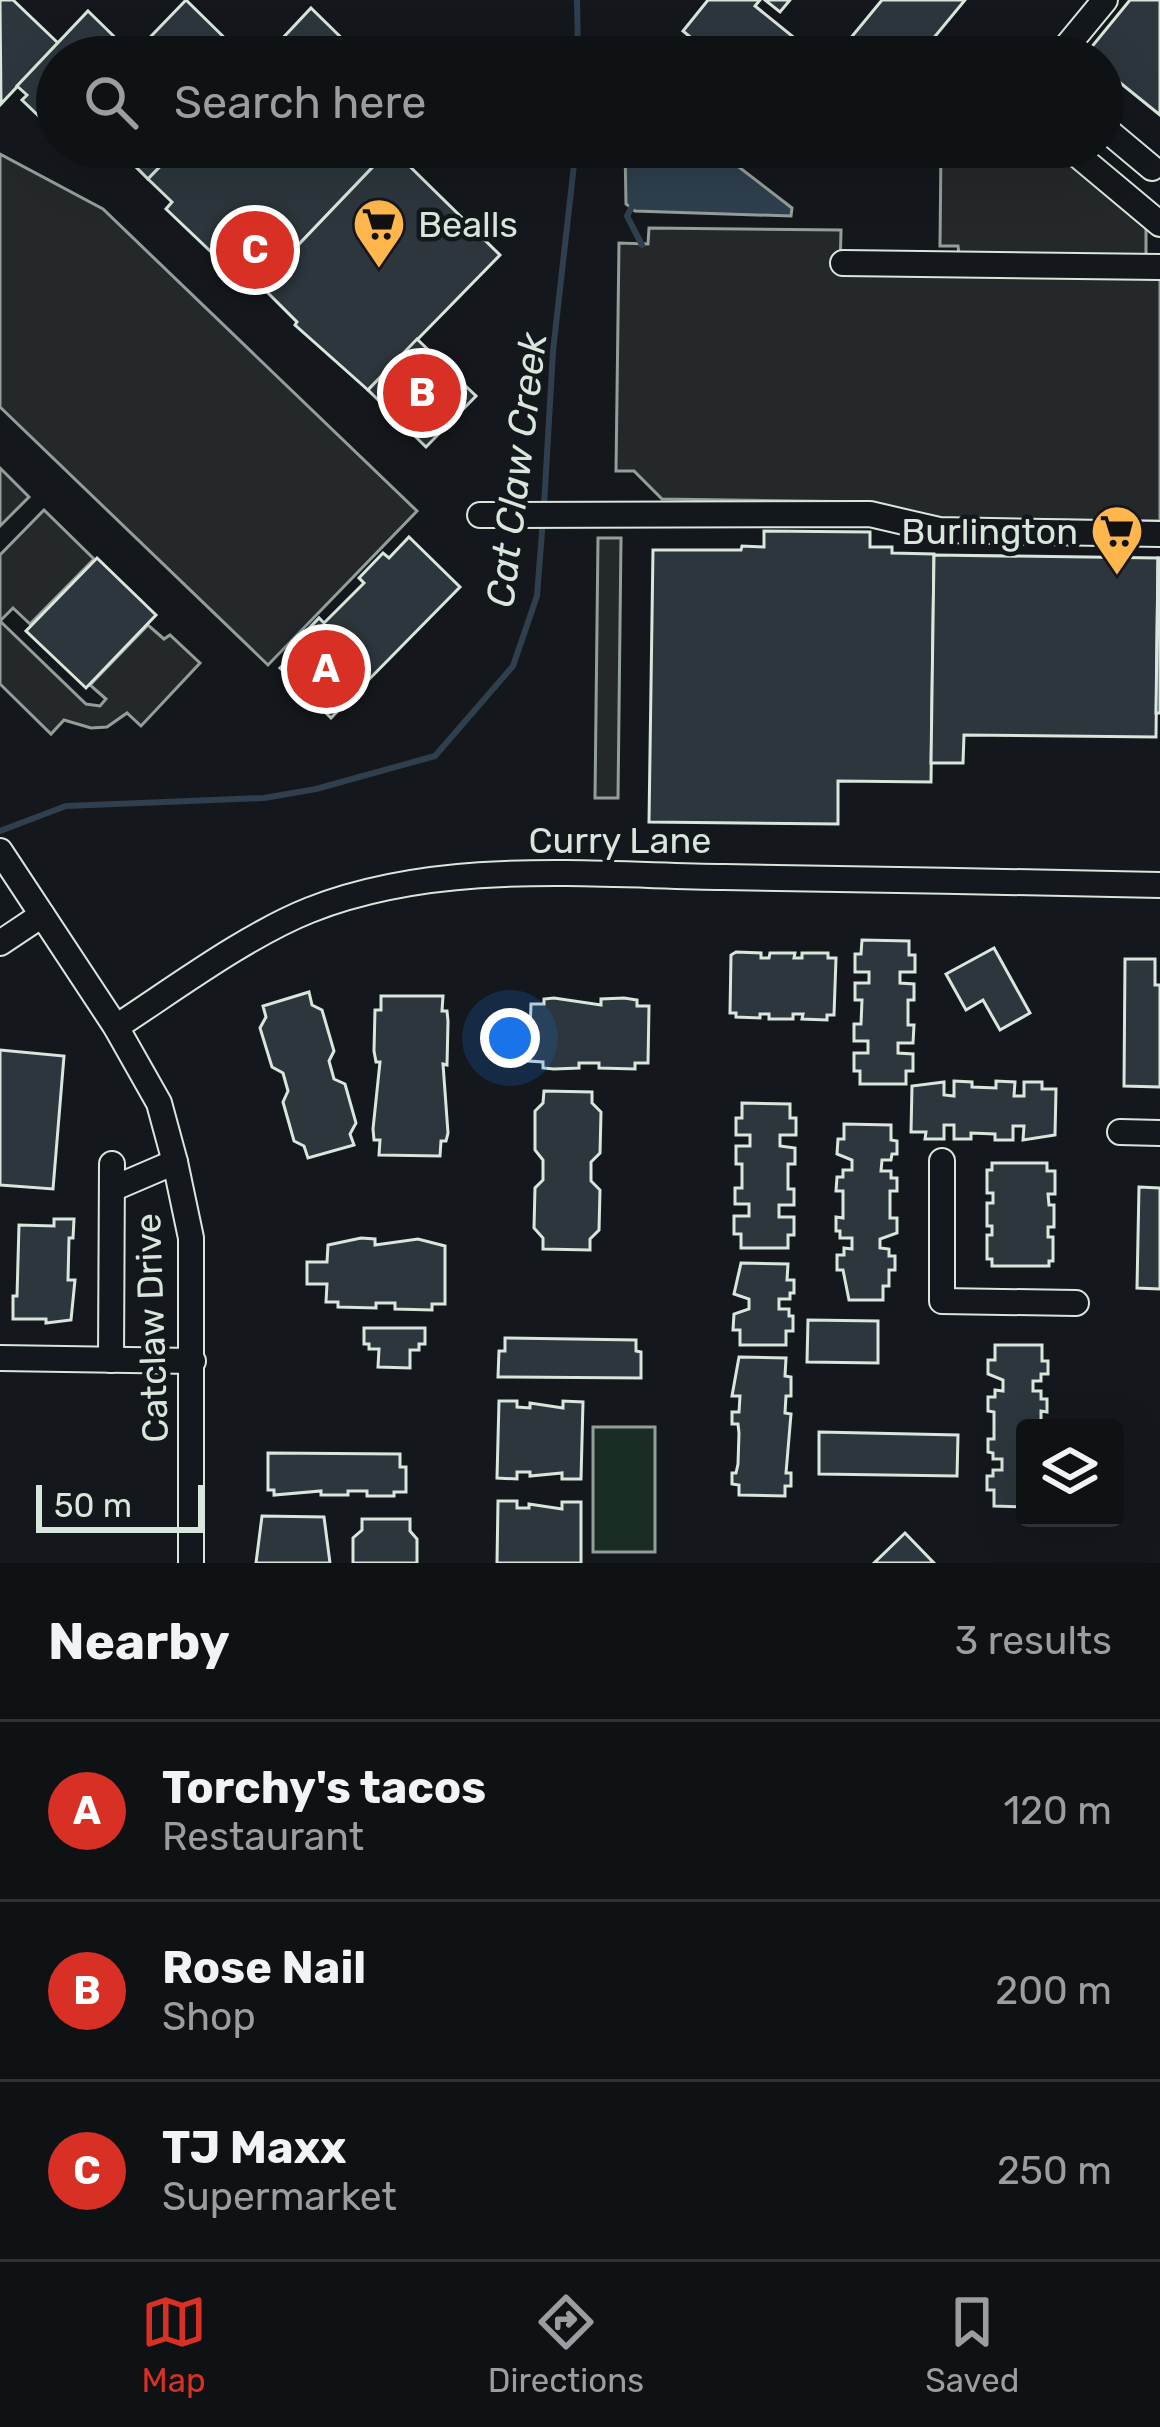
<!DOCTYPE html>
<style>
body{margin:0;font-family:Rubik,sans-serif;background:#181b1e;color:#f1f3f6}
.controls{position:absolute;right:36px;bottom:36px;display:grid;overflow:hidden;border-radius:12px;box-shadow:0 12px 48px #0002}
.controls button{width:108px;height:108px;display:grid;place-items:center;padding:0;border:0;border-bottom:3px solid #2f3234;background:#0f1215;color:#f1f3f6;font:60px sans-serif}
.scale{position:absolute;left:36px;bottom:30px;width:168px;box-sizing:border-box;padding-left:12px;border:6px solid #d8e6dc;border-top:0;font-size:33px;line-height:42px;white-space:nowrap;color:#d8e6dc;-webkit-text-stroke:9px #14181c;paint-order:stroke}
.you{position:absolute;left:510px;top:1038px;width:42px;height:42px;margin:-30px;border:9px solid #fff;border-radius:50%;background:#1a73e8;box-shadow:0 0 0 18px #1a73e833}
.badge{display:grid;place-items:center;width:78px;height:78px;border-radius:50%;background:#d93025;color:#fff;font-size:39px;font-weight:700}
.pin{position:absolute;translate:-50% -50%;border:6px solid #fff;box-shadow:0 3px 12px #0006}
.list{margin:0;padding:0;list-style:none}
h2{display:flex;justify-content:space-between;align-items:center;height:156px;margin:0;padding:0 48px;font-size:51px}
h2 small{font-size:39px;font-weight:400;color:#9b9ea0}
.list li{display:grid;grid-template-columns:78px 1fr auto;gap:36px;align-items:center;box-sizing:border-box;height:180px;padding:0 48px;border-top:3px solid #2f3234}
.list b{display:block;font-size:45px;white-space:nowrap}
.list p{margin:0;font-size:39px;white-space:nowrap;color:#9b9ea0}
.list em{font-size:39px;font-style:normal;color:#9b9ea0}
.icon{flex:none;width:66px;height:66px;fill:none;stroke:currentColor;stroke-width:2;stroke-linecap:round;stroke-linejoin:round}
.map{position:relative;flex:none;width:1160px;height:1563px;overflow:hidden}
.search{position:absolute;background:#0f1215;box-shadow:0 12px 48px #0002;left:36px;right:36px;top:36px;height:132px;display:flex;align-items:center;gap:30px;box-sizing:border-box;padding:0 42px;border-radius:66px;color:#9b9ea0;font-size:45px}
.sheet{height:696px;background:#0f1215}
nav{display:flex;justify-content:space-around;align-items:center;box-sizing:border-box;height:168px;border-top:3px solid #2f3234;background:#0f1215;font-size:33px;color:#9b9ea0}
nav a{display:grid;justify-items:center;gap:6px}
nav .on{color:#d93025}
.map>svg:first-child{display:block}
</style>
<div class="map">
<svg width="1160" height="1563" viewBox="0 0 1160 1563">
<rect width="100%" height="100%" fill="#14181c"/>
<rect fill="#1a2d24" stroke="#939e99" stroke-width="3" x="593" y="1427" width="62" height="125"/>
<g fill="#24282b" stroke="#939e99" stroke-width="3">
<polygon points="941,147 1053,147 1146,228 1146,257 959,254 958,246 940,246"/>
<polygon points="0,154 103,209 417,511 268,665 0,407"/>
<polygon points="649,228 841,230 840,272 1160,278 1160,521 943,519 870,502 662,499 634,471 616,471 619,243 648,244"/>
<polygon points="0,468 29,497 0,526"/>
<polygon points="44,510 94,559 30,624 13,608 0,621 86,704 100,706 106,699 90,685 148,625 164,639 170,635 200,663 141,726 127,713 107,727 91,728 64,720 51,734 0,684 0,555"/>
<polygon points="598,538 621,538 618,798 595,798"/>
</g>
<polygon fill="#2f3f4d" stroke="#939e99" stroke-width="3" points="625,147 713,147 792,208 791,216 635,211 626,204"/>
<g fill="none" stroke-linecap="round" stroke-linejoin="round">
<g stroke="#2f3f4d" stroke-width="6">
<polyline points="577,0 578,57"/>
<polyline points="635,201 627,216 642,245"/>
<polyline points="544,506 553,351 576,147"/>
<polyline points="0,831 66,806 264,798 316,789 435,756 513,666 537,596 543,519"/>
</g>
</g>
<g fill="#2c363c" stroke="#d8e6dc" stroke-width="3">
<polygon points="0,0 13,0 58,43 1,104"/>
<polygon points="186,0 239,52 250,41 265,56 131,57"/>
<polygon points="708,0 760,0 755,6 818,57 714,57 683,31"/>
<polygon points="765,0 790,0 780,12"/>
<polygon points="882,0 965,0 918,57 835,57"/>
<polygon points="1130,0 1160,0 1160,115 1103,69 1103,57 1085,55"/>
<polygon points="311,8 361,57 265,57"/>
<polygon points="88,11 133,55 57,57 57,121 52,116 46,123 22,100 27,95 17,86"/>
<polygon points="116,147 179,147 148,179"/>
<polygon points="179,147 392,147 260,285 234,261 228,268 166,209 172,202 148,179"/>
<polygon points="391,148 500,255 368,390 295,325 297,322 260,285"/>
<polygon points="417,339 476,396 426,447 368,390"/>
<polygon points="764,531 870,532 870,547 892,547 892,553 934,554 931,782 838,781 838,824 649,822 653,550 741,550 742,546 764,547"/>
<polygon points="409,537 460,587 331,718 280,668 299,649 294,644 319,618 324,623 364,583 359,578 383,553 389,558"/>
<polygon points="934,555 1158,558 1156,737 964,735 963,763 931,763"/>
<polygon points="97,558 156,615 86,688 26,631"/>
<polygon points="1158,558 1160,558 1160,713 1156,713"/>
<polygon points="862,940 909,941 909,955 915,955 915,972 900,972 900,983 914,984 914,1000 908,1000 908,1025 914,1025 913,1043 898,1043 898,1053 913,1054 913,1071 906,1071 906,1084 860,1084 860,1071 854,1071 854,1053 868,1053 868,1041 854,1041 854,1024 861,1024 862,1000 855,1000 855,983 869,983 869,972 855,972 855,954 861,954"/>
<polygon points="994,948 1030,1013 1000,1030 983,1000 966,1010 946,974"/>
<polygon points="736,952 761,953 761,958 769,958 770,953 795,953 794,958 802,958 802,953 828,953 828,958 836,958 834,1015 827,1015 827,1020 802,1019 803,1014 793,1014 793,1019 769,1019 769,1014 760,1014 760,1018 736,1017 736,1013 730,1013 731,955"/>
<polygon points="1125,959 1155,959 1155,985 1160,985 1160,1087 1124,1086"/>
<polygon points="309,992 312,1005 322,1010 334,1051 329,1061 334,1079 345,1084 356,1123 350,1134 354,1145 308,1158 304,1146 294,1141 283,1102 288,1091 283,1073 272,1067 260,1028 266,1017 263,1006"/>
<polygon points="381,996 443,996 442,1011 447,1011 448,1021 447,1065 443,1064 448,1133 446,1141 441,1141 440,1156 379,1155 380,1140 374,1140 373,1129 380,1062 376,1062 374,1051 375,1010 381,1010"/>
<polygon points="624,998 637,1000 637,1006 649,1006 648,1063 635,1063 635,1069 599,1068 599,1063 579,1063 579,1068 554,1069 543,1068 543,1062 529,1061 531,1004 544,1004 544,999 554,998 601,1005 601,999"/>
<polygon points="0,1050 64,1056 53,1189 0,1185"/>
<polygon points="954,1081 972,1082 972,1087 996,1088 996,1081 1015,1082 1014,1096 1024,1096 1024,1082 1042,1082 1042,1089 1056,1089 1055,1135 1023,1140 1024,1126 1013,1126 1013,1140 995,1140 995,1134 971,1133 971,1139 954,1139 954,1125 944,1125 944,1139 925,1139 926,1132 911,1132 912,1086 944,1082 944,1095 954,1096"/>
<polygon points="544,1091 592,1092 592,1103 601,1112 600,1153 591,1162 591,1181 600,1190 599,1230 590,1239 590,1250 543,1249 543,1238 534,1228 535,1188 543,1180 543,1160 535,1150 535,1111 543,1103"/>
<polygon points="742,1103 790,1104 790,1118 796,1118 796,1135 780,1135 780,1146 795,1148 795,1164 788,1164 788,1189 794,1189 794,1205 779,1205 779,1217 794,1217 794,1235 788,1235 788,1248 741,1248 741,1234 734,1234 734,1216 749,1216 749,1204 735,1204 735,1188 742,1188 742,1164 736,1164 736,1146 750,1146 750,1135 736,1135 736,1118 742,1118"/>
<polygon points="844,1124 891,1125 891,1140 897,1141 897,1154 892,1154 891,1160 882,1160 881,1171 891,1171 891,1178 897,1178 897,1191 890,1191 890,1218 897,1218 897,1233 880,1239 880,1248 889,1249 889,1256 895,1256 895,1270 889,1270 889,1286 883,1286 883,1300 849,1300 843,1270 837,1270 837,1255 844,1255 844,1248 852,1249 852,1238 840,1238 840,1231 836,1231 836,1217 843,1218 843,1191 836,1191 837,1177 843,1177 843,1170 852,1170 852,1160 837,1154 838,1139 844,1139"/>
<polygon points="992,1163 1047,1163 1047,1171 1055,1171 1055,1194 1048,1194 1049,1205 1054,1205 1054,1227 1048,1227 1048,1237 1053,1237 1053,1261 1049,1261 1049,1266 992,1266 992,1259 987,1259 987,1235 992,1235 992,1226 987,1226 987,1203 993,1203 993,1193 987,1193 987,1170 992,1170"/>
<polygon points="1139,1187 1160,1188 1160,1289 1137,1288"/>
<polygon points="54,1219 74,1219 73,1238 69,1238 68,1280 75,1280 71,1320 46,1323 46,1319 13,1319 13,1296 17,1296 19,1225 54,1226"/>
<polygon points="361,1238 375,1239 375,1245 418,1239 445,1246 445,1304 432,1304 432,1310 395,1309 395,1303 376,1303 376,1308 338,1307 338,1302 326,1302 327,1284 307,1284 307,1262 327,1262 328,1245"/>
<polygon points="741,1263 788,1264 787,1280 794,1280 794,1293 790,1293 790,1299 779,1299 779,1309 789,1309 789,1316 793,1316 793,1331 786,1331 786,1345 740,1345 740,1330 733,1330 734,1314 749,1309 749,1299 734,1294"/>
<polygon points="808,1320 878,1321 878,1363 807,1362"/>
<polygon points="364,1328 425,1328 425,1344 419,1344 419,1350 410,1350 410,1368 378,1367 379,1349 369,1349 369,1344 364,1344"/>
<polygon points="505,1338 636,1340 636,1351 641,1352 641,1378 498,1377 499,1351 505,1351"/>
<polygon points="995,1345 1042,1345 1042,1361 1048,1361 1048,1374 1041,1374 1041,1381 1033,1381 1033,1391 1041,1391 1041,1399 1047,1399 1047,1412 1041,1411 1041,1428 1025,1428 1025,1507 994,1506 994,1490 987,1490 987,1476 993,1476 993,1470 1002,1470 1002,1459 993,1459 993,1453 988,1452 988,1439 994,1439 994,1412 988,1411 988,1397 995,1397 995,1390 1003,1391 1003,1380 988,1374 988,1360 995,1360"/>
<polygon points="739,1357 786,1358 785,1376 791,1377 791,1396 786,1396 785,1413 791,1414 786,1473 791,1473 791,1486 785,1486 785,1496 739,1495 739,1485 732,1484 732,1473 736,1473 738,1464 739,1433 738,1424 732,1424 732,1412 739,1412 740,1396 732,1396"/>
<polygon points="499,1401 517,1401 517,1407 530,1408 530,1403 563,1408 563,1401 583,1402 581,1479 562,1479 562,1473 530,1476 530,1472 517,1472 517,1479 497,1478"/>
<polygon points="819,1432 958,1435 957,1476 819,1474"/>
<polygon points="268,1453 400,1454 400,1467 406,1467 406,1492 394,1492 394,1496 367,1496 367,1491 348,1491 348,1495 321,1495 321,1491 274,1495 274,1490 268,1490"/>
<polygon points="498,1501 517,1501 517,1508 529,1508 529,1504 562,1509 562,1502 581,1502 581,1563 497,1563"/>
<polygon points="262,1516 324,1517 330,1563 256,1563"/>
<polygon points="362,1519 410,1519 410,1531 417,1539 417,1563 353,1563 353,1538 362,1530"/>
<polygon points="905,1533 934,1563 874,1563"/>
</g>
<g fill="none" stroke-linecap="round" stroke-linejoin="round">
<g stroke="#d8e6dc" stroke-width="28">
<g id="minor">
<polyline points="1058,57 1105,0"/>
<polyline points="1103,127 1152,168"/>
<polyline points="1068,147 1160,224"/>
<polyline points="843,263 1160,267"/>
<polyline points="480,515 870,514 939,530 1160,534"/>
<polyline points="0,851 116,1027 159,1103 175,1162 191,1238 191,1563"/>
<polyline points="0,943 42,915"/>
<path d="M 116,1027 C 173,990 247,935 310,910 C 440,859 588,875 724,877 C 869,879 1015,882 1160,885"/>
<polyline points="1120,1132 1160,1133"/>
<polyline points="942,1161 942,1301 1076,1303"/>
<polyline points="112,1189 175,1162"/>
<polyline points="0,1358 193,1361"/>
<polyline points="111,1360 112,1164"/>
</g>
</g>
<use href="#minor" stroke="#14181c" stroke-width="24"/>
</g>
<defs>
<g id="supermarket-pin" transform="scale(2.7)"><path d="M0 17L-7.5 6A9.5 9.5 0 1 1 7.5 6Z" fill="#ffb74d" stroke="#14181c"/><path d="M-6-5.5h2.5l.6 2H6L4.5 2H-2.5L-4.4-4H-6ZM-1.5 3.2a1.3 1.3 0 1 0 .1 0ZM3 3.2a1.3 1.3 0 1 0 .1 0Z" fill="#111"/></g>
</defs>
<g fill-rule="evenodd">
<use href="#supermarket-pin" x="379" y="224"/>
<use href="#supermarket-pin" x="1117" y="531"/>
</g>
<g text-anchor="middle" stroke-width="9" stroke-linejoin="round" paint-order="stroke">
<g font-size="36" fill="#d8e6dc" stroke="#14181c" text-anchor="start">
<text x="418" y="237">Bealls</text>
<text x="1078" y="544" text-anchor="end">Burlington</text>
</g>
<g font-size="36" fill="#d8e6dc" stroke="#14181c">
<text x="620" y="853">Curry Lane</text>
<text transform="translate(151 1328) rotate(-92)" y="13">Catclaw Drive</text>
</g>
<g font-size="39" font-style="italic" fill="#d8e6dc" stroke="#14181c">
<text transform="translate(516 470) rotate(-83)" y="14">Cat Claw Creek</text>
</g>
</g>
</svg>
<div class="controls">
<button><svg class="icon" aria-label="layers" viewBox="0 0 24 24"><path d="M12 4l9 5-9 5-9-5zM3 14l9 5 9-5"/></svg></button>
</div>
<div class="scale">50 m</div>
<div class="you"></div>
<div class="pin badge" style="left:326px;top:669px">A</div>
<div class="pin badge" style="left:422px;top:393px">B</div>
<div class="pin badge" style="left:255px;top:250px">C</div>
<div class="search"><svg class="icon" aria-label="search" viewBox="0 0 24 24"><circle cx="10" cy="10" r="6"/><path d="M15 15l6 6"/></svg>Search here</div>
</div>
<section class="sheet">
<h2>Nearby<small>3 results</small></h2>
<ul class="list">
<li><span class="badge">A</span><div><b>Torchy's tacos</b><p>Restaurant</p></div><em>120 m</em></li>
<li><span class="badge">B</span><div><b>Rose Nail</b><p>Shop</p></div><em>200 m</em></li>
<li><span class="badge">C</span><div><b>TJ Maxx</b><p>Supermarket</p></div><em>250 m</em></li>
</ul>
</section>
<nav>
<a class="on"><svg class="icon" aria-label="map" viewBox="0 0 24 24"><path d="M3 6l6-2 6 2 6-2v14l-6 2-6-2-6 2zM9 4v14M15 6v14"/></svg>Map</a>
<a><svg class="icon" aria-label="directions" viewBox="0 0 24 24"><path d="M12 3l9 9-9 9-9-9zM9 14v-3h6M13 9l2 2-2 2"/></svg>Directions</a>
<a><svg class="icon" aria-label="saved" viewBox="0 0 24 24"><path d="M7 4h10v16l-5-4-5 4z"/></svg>Saved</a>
</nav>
